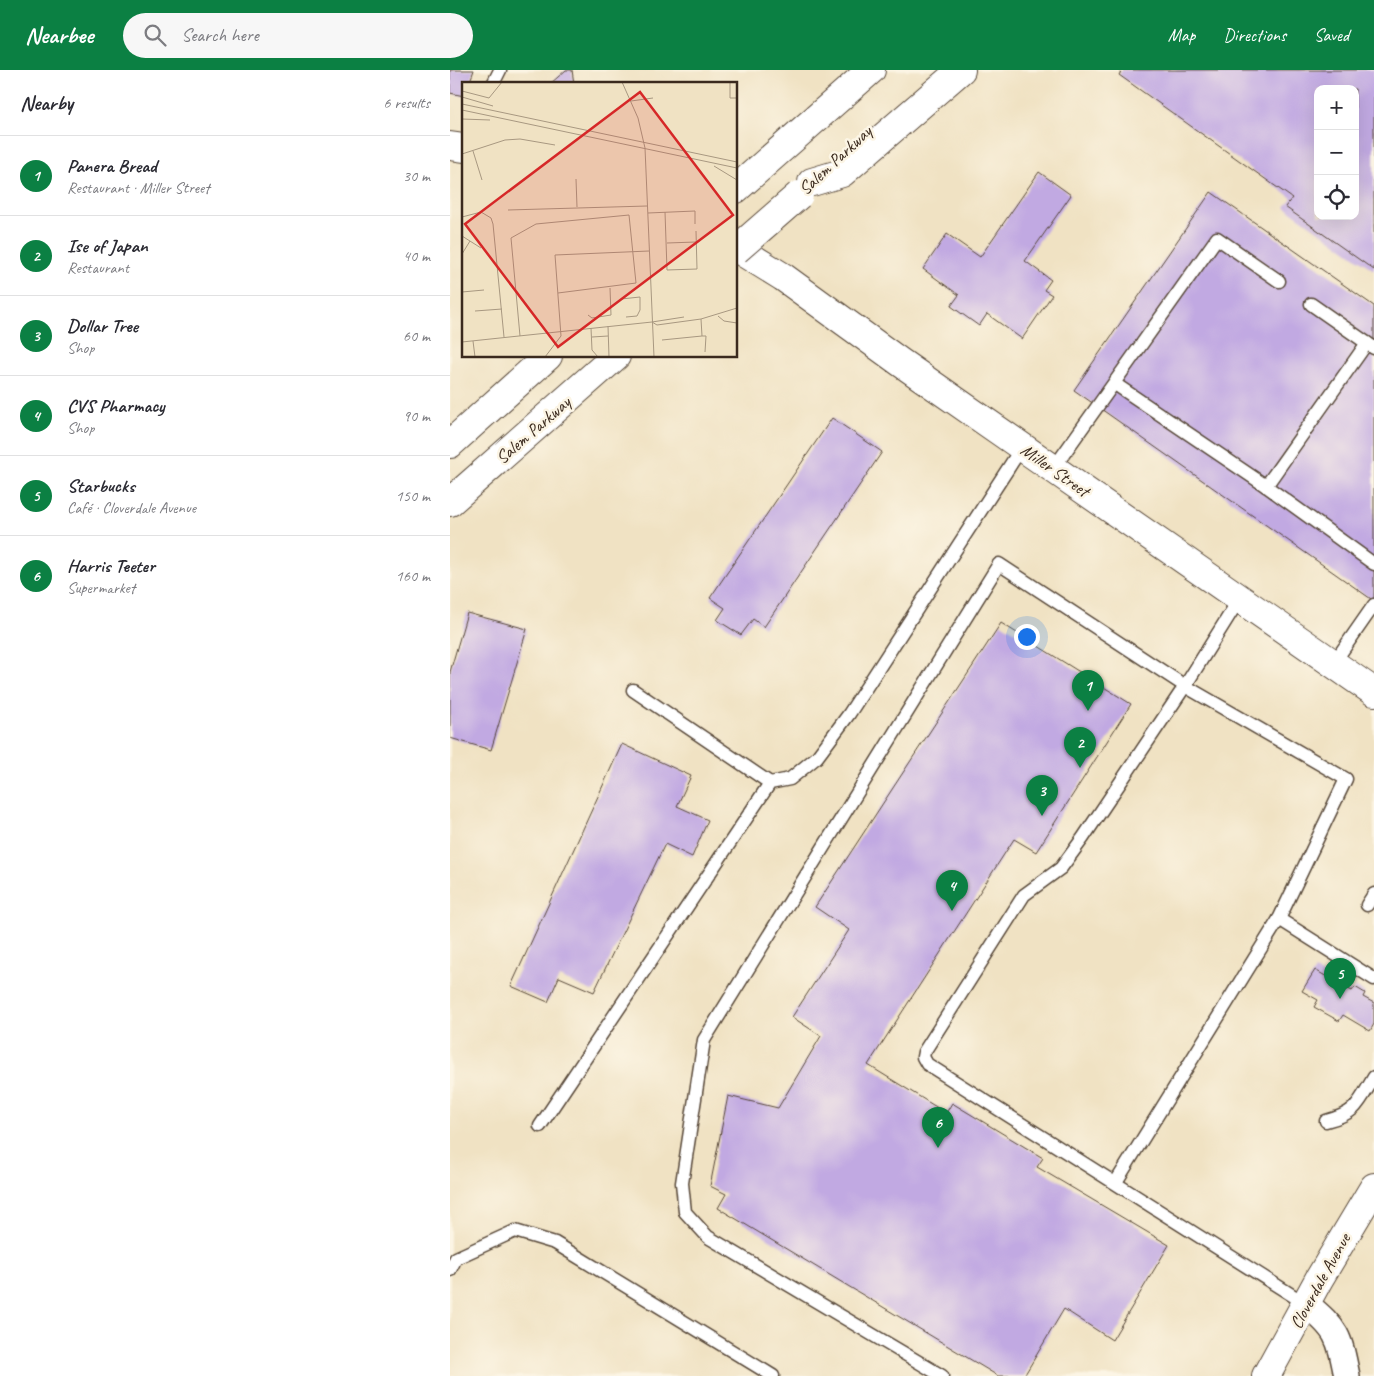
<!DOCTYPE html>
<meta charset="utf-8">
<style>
body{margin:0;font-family:Caveat,sans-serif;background:#f7f7f7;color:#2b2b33}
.controls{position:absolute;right:15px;top:15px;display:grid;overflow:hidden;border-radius:10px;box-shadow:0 5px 20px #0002}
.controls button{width:45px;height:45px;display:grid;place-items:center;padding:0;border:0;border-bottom:1px solid #e1e1e2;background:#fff;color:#2b2b33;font:25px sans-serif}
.you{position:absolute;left:576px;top:566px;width:18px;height:18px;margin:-12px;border:4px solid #fff;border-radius:50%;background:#1a73e8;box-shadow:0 0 0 8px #1a73e833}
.badge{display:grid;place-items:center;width:32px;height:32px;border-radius:50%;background:#0b8043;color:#fff;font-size:16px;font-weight:700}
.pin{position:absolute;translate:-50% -41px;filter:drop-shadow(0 1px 2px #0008)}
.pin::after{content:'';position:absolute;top:26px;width:18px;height:15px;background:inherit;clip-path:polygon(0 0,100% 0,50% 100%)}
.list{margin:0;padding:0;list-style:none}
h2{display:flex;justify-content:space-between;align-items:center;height:65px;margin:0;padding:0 20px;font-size:21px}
h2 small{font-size:16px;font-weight:400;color:#7c7c81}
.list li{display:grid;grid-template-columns:32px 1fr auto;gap:15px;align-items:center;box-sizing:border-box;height:80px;padding:0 20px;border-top:1px solid #e1e1e2}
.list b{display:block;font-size:19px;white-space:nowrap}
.list p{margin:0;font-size:16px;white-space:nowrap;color:#7c7c81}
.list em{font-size:16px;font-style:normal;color:#7c7c81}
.icon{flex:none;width:28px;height:28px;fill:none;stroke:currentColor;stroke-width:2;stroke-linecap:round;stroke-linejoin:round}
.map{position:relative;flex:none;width:924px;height:1306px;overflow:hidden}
header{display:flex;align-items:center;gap:30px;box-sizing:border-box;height:70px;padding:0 25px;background:#0b8043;color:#fff}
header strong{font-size:24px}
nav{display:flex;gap:28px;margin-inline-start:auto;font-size:18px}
.search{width:350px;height:45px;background:#f7f7f7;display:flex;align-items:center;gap:12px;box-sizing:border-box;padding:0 18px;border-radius:28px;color:#7c7c81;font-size:19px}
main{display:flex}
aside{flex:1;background:#fff}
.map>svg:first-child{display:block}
</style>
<header>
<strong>Nearbee</strong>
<div class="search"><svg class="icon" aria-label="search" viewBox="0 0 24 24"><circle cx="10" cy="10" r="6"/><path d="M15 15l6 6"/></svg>Search here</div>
<nav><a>Map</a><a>Directions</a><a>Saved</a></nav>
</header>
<main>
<aside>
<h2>Nearby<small>6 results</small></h2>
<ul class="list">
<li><span class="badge">1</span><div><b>Panera Bread</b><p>Restaurant · Miller Street</p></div><em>30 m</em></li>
<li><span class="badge">2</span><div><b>Ise of Japan</b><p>Restaurant</p></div><em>40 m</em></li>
<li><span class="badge">3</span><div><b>Dollar Tree</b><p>Shop</p></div><em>60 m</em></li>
<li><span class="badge">4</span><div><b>CVS Pharmacy</b><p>Shop</p></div><em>90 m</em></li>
<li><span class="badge">5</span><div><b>Starbucks</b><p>Café · Cloverdale Avenue</p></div><em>150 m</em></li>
<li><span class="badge">6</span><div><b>Harris Teeter</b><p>Supermarket</p></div><em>160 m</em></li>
</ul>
</aside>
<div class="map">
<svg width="924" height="1306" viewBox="0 0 924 1306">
<rect width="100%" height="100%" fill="#fcf5e5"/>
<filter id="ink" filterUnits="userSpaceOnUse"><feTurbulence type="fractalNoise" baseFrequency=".02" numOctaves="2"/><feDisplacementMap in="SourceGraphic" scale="10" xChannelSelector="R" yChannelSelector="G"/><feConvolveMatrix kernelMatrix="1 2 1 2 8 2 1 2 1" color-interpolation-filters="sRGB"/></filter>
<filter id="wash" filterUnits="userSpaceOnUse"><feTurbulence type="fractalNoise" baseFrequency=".0096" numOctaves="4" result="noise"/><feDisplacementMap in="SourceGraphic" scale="20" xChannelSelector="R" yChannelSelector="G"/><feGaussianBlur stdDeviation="1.12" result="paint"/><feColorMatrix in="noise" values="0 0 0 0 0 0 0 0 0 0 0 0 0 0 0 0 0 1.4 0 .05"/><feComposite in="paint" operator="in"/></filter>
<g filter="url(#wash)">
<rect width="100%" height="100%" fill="#f0e2c3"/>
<g id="blocks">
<g fill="#c1a9e2" fill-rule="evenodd">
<polygon points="0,0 24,0 19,14 14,14 14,26 0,23"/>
<polygon points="116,0 122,0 124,14 100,14"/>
<path d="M 672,0 L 924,0 L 924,200 L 835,137 L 842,128 L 669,5 ZM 868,19 L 905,19 L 905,146 L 868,146 Z"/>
<polygon points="589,102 621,125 575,191 601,210 594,220 602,225 572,269 537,244 529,256 501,236 509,225 473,199 497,164 530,187"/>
<polygon points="761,122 924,236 924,531 624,320"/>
<polygon points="382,348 432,382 314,557 303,549 291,565 267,550 275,538 260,528"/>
<polygon points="17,543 77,559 41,680 0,668 0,602"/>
<polygon points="551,553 681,634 586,782 564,769 418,995 496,1043 502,1033 593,1088 587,1097 719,1175 662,1270 614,1239 574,1306 548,1306 268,1138 276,1124 260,1116 278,1026 328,1038 371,966 342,947 399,860 365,837"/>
<polygon points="172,674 241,706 227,736 258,750 242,787 215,774 144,922 109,907 98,932 61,916"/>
<polygon points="865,900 902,921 905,917 915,923 913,927 924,933 924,954 920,961 893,945 889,951 864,937 868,930 852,921"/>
</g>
</g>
</g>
<g filter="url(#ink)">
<use href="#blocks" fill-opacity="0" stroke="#564637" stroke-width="1"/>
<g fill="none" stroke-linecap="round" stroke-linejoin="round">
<g stroke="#564637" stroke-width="15">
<g id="service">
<polyline points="43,14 50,0"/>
<polyline points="861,234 924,278"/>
<polyline points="665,314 816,416 924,494"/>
<polyline points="603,399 767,168 829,211"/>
<polyline points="816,416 917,273"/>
<polyline points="790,528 735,616 633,768 611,798 574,825 474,982 473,987 477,994 856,1234"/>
<polyline points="883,594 924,535"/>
<polyline points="183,620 320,713"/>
<polyline points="917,835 924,824"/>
<polyline points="829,849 924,909"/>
<path d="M 876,1051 C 907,1043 908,1034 924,1007"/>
<polyline points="90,1056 320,713 340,709 367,687 399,644 572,377"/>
<polyline points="0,1200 6,1188 65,1161 105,1173 323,1306"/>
<polyline points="492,1306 258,1167 235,1142 232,1113 254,970 549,494 735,616 896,709 829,849 666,1112"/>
</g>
</g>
<g stroke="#564637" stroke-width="28">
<path id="minor" d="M 856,1234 C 888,1260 889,1266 897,1306"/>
</g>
<g stroke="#564637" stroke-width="30">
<polyline id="tertiary" points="816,1306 869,1209 924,1117"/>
</g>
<g stroke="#564637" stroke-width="30">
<g id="secondary">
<polyline points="0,76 14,78"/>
<polyline points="286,178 333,207 450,292 924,622"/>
</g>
</g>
<g stroke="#564637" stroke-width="30">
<g id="motorway">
<polyline points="362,112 392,103 511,0"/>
<polyline points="286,119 421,0"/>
<polyline points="0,374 98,286"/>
<polyline points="0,432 166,286"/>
</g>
</g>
<use href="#service" stroke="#fff" stroke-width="12"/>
<use href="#minor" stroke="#fff" stroke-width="25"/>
<use href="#tertiary" stroke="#fff" stroke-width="28"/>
<use href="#secondary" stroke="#fff" stroke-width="28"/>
<use href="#motorway" stroke="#fff" stroke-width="28"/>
<g stroke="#564637" stroke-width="30" stroke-linecap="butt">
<polyline id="motorway-bridge" points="286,180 349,125"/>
</g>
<use href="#motorway-bridge" stroke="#fff" stroke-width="28"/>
</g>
</g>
<g text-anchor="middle" stroke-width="5" stroke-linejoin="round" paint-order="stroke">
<g font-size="18" fill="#3b2a1e" stroke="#fcf5e5">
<text transform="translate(385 90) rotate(-43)" y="6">Salem Parkway</text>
<text transform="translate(83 360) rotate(-41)" y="6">Salem Parkway</text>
<text transform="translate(605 400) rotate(35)" y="6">Miller Street</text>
<text transform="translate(870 1211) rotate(-61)" y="6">Cloverdale Avenue</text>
</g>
</g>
<g transform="translate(12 12)">
<rect width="275" height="275" fill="#f0e2c3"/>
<path fill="none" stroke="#a89881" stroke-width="1" d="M 160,0 L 176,36 L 183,66 L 192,275M 268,0 L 268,16 L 275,16M 0,9 L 27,16 L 40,0M 0,15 L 31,24M 169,19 L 191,16M 0,22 L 275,80M 0,28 L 275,86M 0,37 L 28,38M 11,69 L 20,98M 0,72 L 43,58 L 58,57 L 93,63M 252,84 L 275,98M 114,97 L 115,125M 46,128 L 185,124M 203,130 L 205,188 L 235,187 L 234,149M 186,131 L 233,129 L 233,142M 0,135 L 19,130 L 29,136 L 31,142 L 42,255M 0,154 L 19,166M 205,161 L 234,160M 0,172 L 8,159M 0,210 L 22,208M 159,217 L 178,215 L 178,228 L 175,234 L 164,235M 13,229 L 40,227M 126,233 L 130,236 L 149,233 L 148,206M 256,234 L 262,239 L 275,241M 239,237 L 240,254 L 244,254 L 243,270M 190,240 L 195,243 L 239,237 L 275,226M 190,240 L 222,235M 146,244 L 147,275M 129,246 L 130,268 L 136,275M 58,254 L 49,156 L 74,142 L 167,133 L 174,201 L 96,211M 130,255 L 146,254M 200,258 L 240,254M 11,259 L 13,275M 0,260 L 190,240M 83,275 L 99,254 L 93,173 L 187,169"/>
<path fill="#d62828" fill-opacity="0.15" stroke="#d62828" stroke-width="2.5" d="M 178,10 L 271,133 L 96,265 L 3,142 Z"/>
<rect width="275" height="275" fill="none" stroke="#3b2a1e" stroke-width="2.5"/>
</g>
</svg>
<div class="controls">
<button>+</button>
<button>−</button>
<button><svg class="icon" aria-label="locate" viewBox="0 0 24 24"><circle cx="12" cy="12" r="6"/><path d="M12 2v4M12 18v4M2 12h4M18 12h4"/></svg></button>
</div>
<div class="you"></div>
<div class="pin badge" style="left:638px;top:641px">1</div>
<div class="pin badge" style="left:630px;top:698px">2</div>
<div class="pin badge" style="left:592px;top:746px">3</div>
<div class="pin badge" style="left:502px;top:841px">4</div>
<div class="pin badge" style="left:890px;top:929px">5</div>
<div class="pin badge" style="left:488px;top:1078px">6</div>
</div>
</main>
